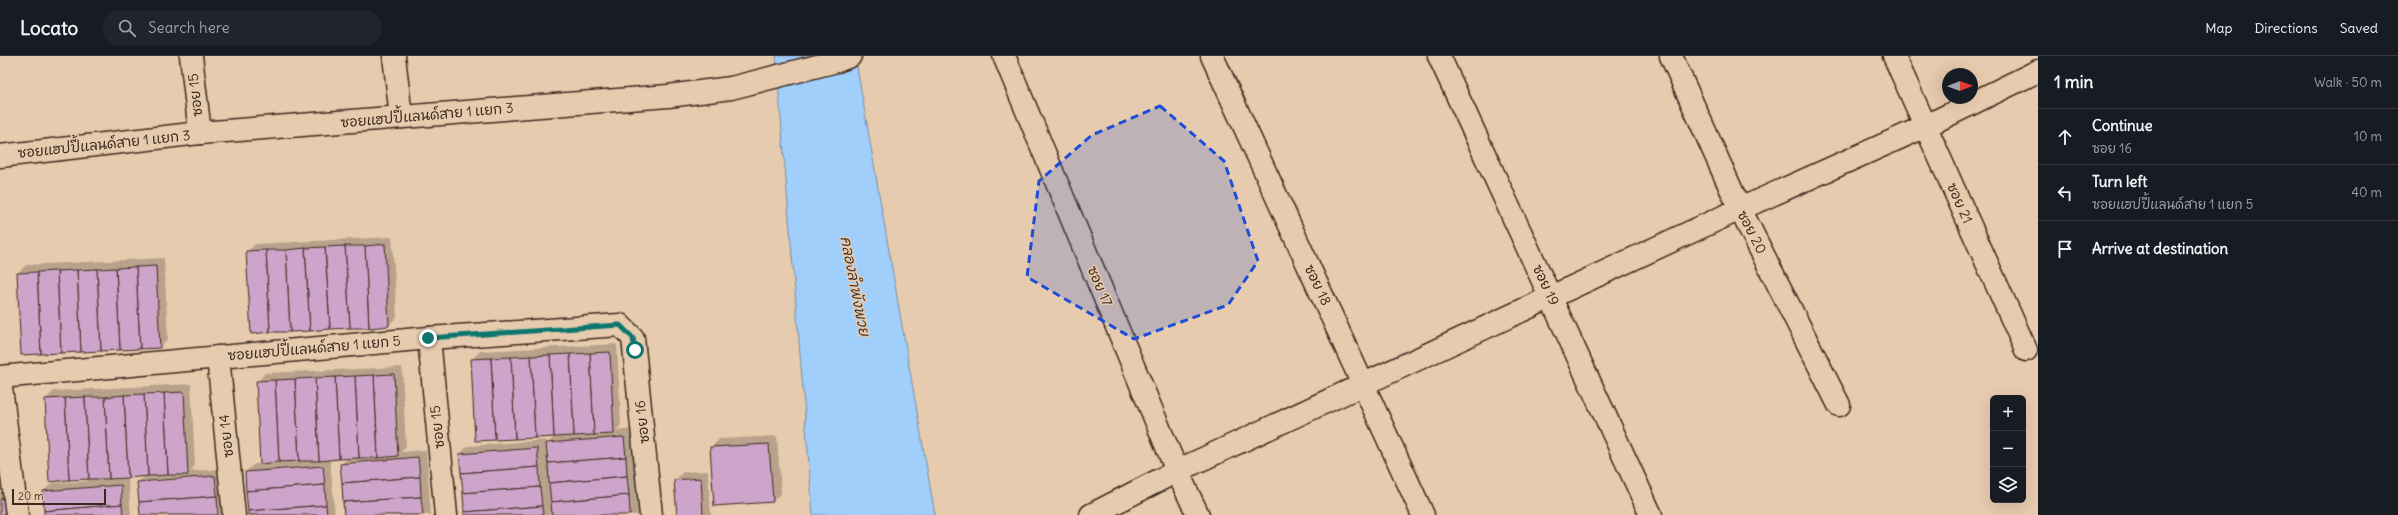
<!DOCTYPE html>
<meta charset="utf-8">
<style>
body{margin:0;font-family:Delius,"Playpen Sans Thai",sans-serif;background:#20242c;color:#f1f3f6}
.controls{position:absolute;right:12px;bottom:12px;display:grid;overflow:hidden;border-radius:6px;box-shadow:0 4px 16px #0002}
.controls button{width:36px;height:36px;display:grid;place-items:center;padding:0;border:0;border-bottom:1px solid #363941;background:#171b24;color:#f1f3f6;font:20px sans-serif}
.compass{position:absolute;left:1942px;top:12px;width:36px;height:36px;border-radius:50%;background:#171b24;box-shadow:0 4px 16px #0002;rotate:89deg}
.scale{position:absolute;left:12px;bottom:10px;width:94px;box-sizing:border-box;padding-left:4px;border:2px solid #3b2a1e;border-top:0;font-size:11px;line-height:14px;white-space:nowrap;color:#3b2a1e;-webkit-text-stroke:3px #e7cbae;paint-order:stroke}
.stop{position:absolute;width:12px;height:12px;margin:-9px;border:3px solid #0f766e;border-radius:50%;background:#fff}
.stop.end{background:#0f766e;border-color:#fff;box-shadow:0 1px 4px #0008}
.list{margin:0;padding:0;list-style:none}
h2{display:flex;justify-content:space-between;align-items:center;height:52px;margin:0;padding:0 16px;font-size:17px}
h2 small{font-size:13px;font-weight:400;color:#9ea1a6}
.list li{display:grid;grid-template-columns:26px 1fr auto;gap:12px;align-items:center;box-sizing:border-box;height:56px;padding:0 16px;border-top:1px solid #363941}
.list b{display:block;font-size:15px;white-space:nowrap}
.list p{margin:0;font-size:13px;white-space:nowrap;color:#9ea1a6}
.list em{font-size:13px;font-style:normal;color:#9ea1a6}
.icon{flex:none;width:22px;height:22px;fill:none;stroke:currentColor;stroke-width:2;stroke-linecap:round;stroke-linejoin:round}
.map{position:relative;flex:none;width:2038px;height:459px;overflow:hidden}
header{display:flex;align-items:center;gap:24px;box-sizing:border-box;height:56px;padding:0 20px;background:#171b24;border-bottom:1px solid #363941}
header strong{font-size:19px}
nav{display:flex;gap:22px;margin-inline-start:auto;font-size:14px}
.search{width:280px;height:36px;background:#20242c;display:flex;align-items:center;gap:10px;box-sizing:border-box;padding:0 14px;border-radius:22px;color:#9ea1a6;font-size:15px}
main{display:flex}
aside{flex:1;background:#171b24}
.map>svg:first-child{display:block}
</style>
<header>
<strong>Locato</strong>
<div class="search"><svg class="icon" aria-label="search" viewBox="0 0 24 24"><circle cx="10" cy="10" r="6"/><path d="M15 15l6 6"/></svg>Search here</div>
<nav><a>Map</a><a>Directions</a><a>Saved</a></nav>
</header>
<main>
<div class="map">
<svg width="2038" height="459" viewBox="0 0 2038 459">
<rect width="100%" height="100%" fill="#e7cbae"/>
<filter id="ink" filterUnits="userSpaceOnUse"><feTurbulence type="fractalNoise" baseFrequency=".025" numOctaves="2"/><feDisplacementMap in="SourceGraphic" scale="8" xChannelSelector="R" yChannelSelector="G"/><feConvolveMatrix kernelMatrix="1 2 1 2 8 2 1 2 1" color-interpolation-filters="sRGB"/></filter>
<g filter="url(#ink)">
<polygon fill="#a0cffc" stroke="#788da3" points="776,0 855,0 935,459 813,459"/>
<g fill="#0003">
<polygon points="392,181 397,261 389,269 247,196 255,188"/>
<polygon points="164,202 168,283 160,291 18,217 26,209"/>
<polygon points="617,288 621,369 616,375 632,373 639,459 465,459 460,398 468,390 545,384 546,389 555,380 472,303 480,295"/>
<polygon points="402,311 406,391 401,396 426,394 431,459 345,459 341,408 348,402 330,403 335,459 249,459 246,416 254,408 261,408 257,326 265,317"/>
<polygon points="191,328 195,410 190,415 223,413 227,459 141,459 138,426 145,420 128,421 131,459 45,459 44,435 52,427 87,425 46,343 54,335"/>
<polygon points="777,380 781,437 773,445 711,392 719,383"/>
<polygon points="708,415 711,459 678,459 675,424 683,416"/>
<polygon points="12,435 0,459 0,436"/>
</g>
<g fill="#cea4ca" stroke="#3b2a1e">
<polygon points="385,188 389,270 369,272 365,190"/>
<polygon points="345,190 365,190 369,272 350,272"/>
<polygon points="345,190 350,272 330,273 325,191"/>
<polygon points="325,191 330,273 310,275 305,192"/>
<polygon points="305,192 310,275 290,276 286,194"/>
<polygon points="266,194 286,194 290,276 270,276"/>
<polygon points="266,194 270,276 251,278 246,195"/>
<polygon points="156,210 160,292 140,293 136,211"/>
<polygon points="136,211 140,293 120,294 116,212"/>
<polygon points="116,212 120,294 101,295 97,213"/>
<polygon points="97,213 101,295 81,296 77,214"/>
<polygon points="77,214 81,296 61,297 57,215"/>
<polygon points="57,215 61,297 41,298 37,216"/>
<polygon points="37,216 41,298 21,299 17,217"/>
<polygon points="610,296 614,378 594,379 590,297"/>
<polygon points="590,297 594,379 574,380 570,298"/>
<polygon points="570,298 574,380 554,381 550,299"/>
<polygon points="550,299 554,381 535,382 531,300"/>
<polygon points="531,300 535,382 515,383 511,301"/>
<polygon points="511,301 515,383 495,384 491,302"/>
<polygon points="491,302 495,384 475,385 471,303"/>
<polygon points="394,318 398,400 378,402 374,319"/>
<polygon points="374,319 378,402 359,402 355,320"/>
<polygon points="355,320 359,402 339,403 335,321"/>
<polygon points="335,321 339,403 319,405 315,322"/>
<polygon points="315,322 319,405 299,405 295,323"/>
<polygon points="295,323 299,405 279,406 275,324"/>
<polygon points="275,324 279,406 260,408 256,325"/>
<polygon points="184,336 188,419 168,419 164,337"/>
<polygon points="164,337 168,419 148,420 144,338"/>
<polygon points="144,338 148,420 128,422 124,339"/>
<polygon points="124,339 128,422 109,423 105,341"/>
<polygon points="85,341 89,423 69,424 65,342"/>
<polygon points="85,341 105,341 109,423 89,423"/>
<polygon points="65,342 69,424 49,426 45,343"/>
<polygon points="624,381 626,401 548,407 546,387"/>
<polygon points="769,388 773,446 714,450 710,391"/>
<polygon points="537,392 539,411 461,417 459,398"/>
<polygon points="418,401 420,421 342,427 340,408"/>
<polygon points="626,401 627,420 549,427 548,407"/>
<polygon points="323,410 325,429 246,435 245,416"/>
<polygon points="539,411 540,431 463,437 461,417"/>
<polygon points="215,420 217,440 139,446 137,426"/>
<polygon points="627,420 629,439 551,446 549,427"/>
<polygon points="420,421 421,441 343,446 342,427"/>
<polygon points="701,422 703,459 677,459 674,424"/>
<polygon points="121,429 122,448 44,455 43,435"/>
<polygon points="325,429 326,449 248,455 246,435"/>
<polygon points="540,431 542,450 464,456 463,437"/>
<polygon points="629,439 630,459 552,459 551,446"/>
<polygon points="217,440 218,459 140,459 139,446"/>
<polygon points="421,441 423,459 344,459 343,446"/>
<polygon points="5,442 6,459 0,459 0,443"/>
<polygon points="122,448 123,459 44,459 44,455"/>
<polygon points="326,449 327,459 248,459 248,455"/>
<polygon points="542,450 543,459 464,459 464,456"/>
</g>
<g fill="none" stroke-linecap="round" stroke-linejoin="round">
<g stroke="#3b2a1e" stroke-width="25">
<g id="minor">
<polyline points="191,0 200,77"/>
<polyline points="394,0 401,61"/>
<polyline points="1004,0 1177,415 1198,459"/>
<polyline points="1212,0 1423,459"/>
<polyline points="1439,0 1651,459"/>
<polyline points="1671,0 1740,153 1839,349"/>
<polyline points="1894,0 2026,294"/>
<polyline points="0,100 200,77 668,40 731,32 837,5 850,0"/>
<polyline points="429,282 446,459"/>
<polyline points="218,301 234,459"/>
<polyline points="0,321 429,282 620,269 633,282 651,459"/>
<polyline points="0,323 17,459"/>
<polyline points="1091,459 1177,415 1740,153 1926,70 2038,15"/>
</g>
</g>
<use href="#minor" stroke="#e7cbae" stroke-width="22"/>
</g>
</g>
<g fill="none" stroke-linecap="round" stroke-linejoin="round" filter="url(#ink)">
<polyline stroke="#0f766e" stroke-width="5" points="428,282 620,269 633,282 635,294"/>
</g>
<path fill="#1d4ed8" fill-opacity="0.2" stroke="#1d4ed8" stroke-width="3" stroke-dasharray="8 5" stroke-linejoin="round" d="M 1160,50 L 1224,105 L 1258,205 L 1228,249 L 1134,283 L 1027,221 L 1039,125 L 1092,79 Z"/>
<g text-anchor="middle" stroke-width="3" stroke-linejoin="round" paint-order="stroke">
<g font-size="14" fill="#3b2a1e" stroke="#e7cbae">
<text transform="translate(195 39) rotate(-96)" y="5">ซอย 15</text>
<text transform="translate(427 59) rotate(-5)" y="5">ซอยแฮปปี้แลนด์สาย 1 แยก 3</text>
<text transform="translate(104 88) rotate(-6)" y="5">ซอยแฮปปี้แลนด์สาย 1 แยก 3</text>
<text transform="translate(1960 147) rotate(66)" y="5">ซอย 21</text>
<text transform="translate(1752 176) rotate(63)" y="5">ซอย 20</text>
<text transform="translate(1318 229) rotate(65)" y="5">ซอย 18</text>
<text transform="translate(1546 229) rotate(65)" y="5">ซอย 19</text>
<text transform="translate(1100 230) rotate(67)" y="5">ซอย 17</text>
<text transform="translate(314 292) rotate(-5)" y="5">ซอยแฮปปี้แลนด์สาย 1 แยก 5</text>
<text transform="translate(642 366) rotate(-96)" y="5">ซอย 16</text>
<text transform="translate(437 371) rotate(-96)" y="5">ซอย 15</text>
<text transform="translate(226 380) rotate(-96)" y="5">ซอย 14</text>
</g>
<g font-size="15" font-style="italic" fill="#453a34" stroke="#e7cbae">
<text transform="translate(855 230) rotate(79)" y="5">คลองลำพังพวย</text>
</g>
</g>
</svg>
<div class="controls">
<button>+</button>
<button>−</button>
<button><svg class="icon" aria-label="layers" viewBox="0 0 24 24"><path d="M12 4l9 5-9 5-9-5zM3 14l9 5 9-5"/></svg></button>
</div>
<svg class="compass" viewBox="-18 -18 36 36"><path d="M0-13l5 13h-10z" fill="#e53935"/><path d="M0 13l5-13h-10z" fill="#9ea1a6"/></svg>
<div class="scale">20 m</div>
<div class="stop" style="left:635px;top:294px"></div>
<div class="stop end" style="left:428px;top:282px"></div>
</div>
<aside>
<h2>1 min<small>Walk · 50 m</small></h2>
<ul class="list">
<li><svg class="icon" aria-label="ahead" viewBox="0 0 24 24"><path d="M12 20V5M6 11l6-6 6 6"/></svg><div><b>Continue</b><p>ซอย 16</p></div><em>10 m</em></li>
<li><svg class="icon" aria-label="left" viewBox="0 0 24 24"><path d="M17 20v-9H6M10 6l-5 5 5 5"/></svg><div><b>Turn left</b><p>ซอยแฮปปี้แลนด์สาย 1 แยก 5</p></div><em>40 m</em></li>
<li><svg class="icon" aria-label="arrive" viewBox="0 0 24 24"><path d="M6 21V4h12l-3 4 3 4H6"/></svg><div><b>Arrive at destination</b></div></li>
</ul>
</aside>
</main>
